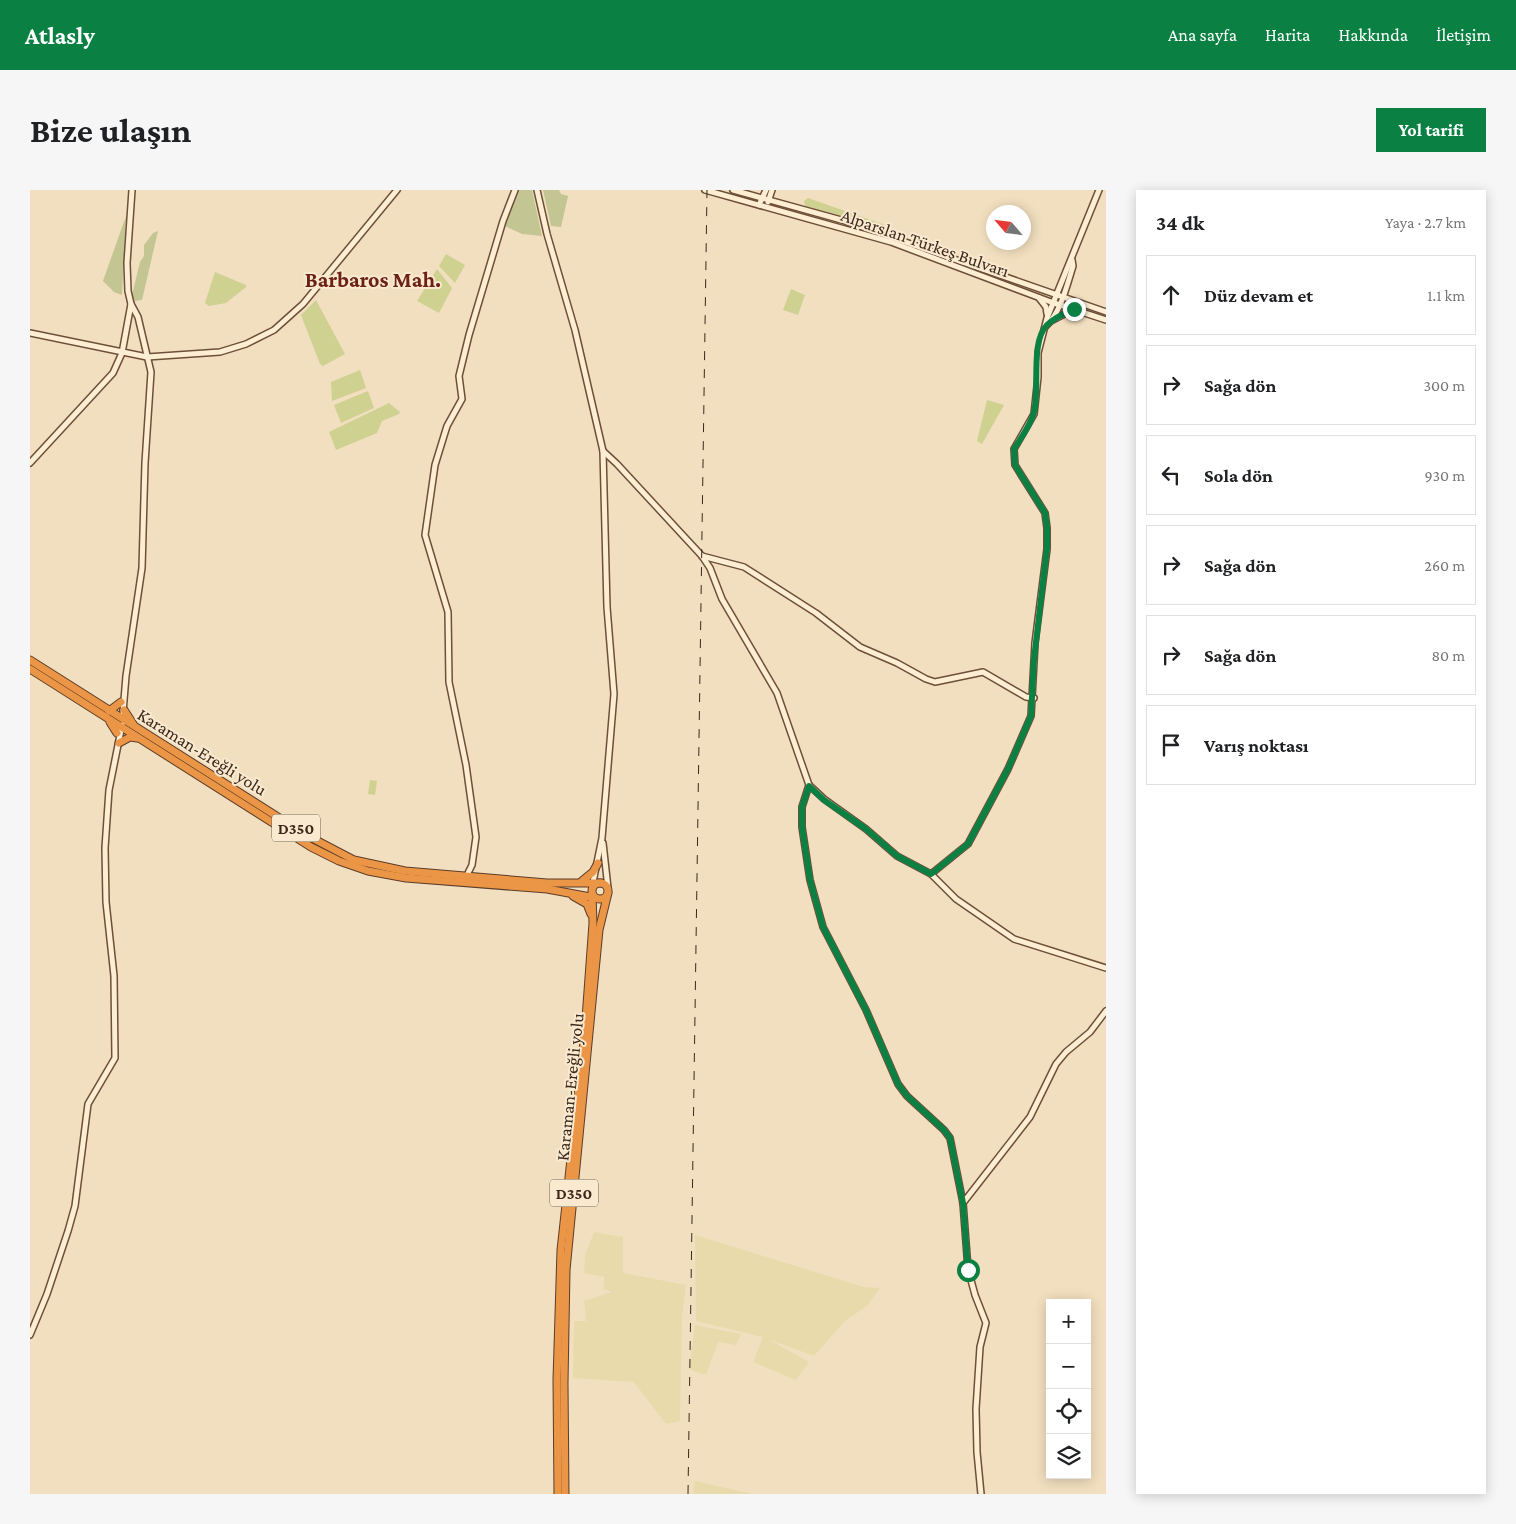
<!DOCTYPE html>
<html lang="tr">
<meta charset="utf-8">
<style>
body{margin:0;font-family:"Crimson Pro",serif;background:#f6f6f6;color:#202124}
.controls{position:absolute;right:15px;bottom:15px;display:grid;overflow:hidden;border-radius:0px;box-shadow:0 2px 12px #0003}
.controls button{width:45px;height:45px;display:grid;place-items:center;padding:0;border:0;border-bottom:1px solid #e0e0e0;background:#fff;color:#202124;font:25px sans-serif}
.compass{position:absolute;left:956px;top:15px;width:45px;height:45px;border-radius:50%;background:#fff;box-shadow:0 2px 12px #0003;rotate:298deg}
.stop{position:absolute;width:15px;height:15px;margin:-11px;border:4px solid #0b8043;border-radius:50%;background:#fff}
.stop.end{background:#0b8043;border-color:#fff;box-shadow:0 1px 5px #0008}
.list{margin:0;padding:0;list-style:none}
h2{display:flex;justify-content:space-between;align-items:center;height:65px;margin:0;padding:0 20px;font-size:21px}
h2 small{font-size:16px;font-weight:400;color:#757577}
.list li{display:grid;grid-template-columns:32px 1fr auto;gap:15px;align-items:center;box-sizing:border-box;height:80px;margin:0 10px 10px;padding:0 10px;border:1px solid #e0e0e0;border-radius:0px}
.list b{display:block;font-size:19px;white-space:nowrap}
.list em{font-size:16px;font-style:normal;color:#757577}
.icon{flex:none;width:28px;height:28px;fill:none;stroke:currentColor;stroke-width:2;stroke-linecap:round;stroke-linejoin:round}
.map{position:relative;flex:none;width:1076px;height:1304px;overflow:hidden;border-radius:0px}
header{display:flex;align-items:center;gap:30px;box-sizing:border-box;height:70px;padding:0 25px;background:#0b8043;color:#fff}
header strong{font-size:24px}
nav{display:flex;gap:28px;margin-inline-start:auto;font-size:18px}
.intro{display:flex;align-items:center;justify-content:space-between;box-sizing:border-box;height:120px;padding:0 30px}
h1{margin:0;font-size:35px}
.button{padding:12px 22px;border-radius:0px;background:#0b8043;color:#fff;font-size:18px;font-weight:700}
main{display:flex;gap:30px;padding:0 30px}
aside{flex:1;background:#fff;border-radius:0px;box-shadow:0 2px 12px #0003}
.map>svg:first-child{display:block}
</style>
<header>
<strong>Atlasly</strong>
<nav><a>Ana sayfa</a><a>Harita</a><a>Hakkında</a><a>İletişim</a></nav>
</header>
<div class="intro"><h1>Bize ulaşın</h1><a class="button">Yol tarifi</a></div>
<main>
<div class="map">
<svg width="1076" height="1304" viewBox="0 0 1076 1304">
<rect width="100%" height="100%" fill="#f2dfbf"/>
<g fill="#e9daab">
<polygon points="564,1042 593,1047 593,1083 656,1095 652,1127 650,1231 636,1234 604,1192 543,1188 544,1131 556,1131 554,1111 582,1102 574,1099 574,1087 554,1083 555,1066"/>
<polygon points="665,1045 834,1097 850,1098 837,1116 816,1130 784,1166 738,1149 779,1172 766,1190 723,1172 733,1147 666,1131"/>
<polygon points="665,1135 711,1144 706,1155 688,1152 676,1185 659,1179"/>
<polygon points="665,1291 723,1304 663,1304"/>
</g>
<g fill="#cfd191">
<polygon points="778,8 858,36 857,39 775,16 774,11"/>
<polygon points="416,64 435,75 425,93 409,76"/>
<polygon points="407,79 422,98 409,123 387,111"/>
<polygon points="185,82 216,95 216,97 196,113 179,116 175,113"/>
<polygon points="761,99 775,105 768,125 753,120"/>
<polygon points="286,110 315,164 293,176 290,174 271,125"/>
<polygon points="330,180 336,198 302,211 301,192"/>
<polygon points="338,201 344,218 311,233 304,215"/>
<polygon points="957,210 974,215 952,254 947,251"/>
<polygon points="359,213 370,222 369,224 352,231 347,243 306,260 299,242"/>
<polygon points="340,590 347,591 345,605 338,604"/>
</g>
<g fill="#c3c592">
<polygon points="488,0 502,0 512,46 492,44 475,36"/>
<polygon points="513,0 529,0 531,4 538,6 531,37 521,36"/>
<polygon points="96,26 92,105 84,102 73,91"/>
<polygon points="128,41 112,110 104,111 102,105 110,72 114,66 114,55 123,43"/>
</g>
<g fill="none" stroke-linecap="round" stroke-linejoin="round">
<g stroke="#6e4f38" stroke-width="8">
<g id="secondary">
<polyline points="507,0 517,44 545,140 573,261 577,417 584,504 572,648 562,697"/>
<polyline points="675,0 861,52 1021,112 1076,130"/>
<polyline points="703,0 815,31 1076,122"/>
<polyline points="738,12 742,0"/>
<polyline points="729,15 736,0"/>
<polyline points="1009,108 1016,117 1017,124"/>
<polyline points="1021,131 1044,119"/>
<path d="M 1016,136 C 1031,122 1037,95 1043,76 L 1042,70"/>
<polyline points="0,143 117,167 190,162 216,154 244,140 273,114 367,0"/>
<polyline points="573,261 587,274 672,366 680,378 692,409 747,503 779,595 794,609 836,639 867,666 901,684 926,709 984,749 1076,778"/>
<polyline points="0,273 83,183 92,163 101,114"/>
<polyline points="672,366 714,377 786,423 830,457 867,473 896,489 905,492 953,482 996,507 1004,508"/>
<polyline points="93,522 96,486 112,378 115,273 121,182 108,127 101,114 98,101 97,73 102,0"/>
<polyline points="779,595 772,617 772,637 780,690 793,737 836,820 868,894 877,906 914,940 920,948 933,1013 938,1079 945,1105 956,1133 950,1157 946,1219 947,1262 951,1304"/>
<polyline points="573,653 578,698"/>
<polyline points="901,684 938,654 978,579 1001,526 1005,453 1017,359 1017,338 1015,323 985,275 984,259 1004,224 1008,187 1008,163 1017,128 1069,0"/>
<polyline points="436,687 442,675 446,647 436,575 419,492 418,422 395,345 405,275 417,236 432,209 429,186 439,145 473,31 485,0"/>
<polyline points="933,1013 1000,927 1026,874 1036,862 1060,842 1076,821"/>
<polyline points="0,1145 17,1104 38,1041 45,1016 58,914 85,868 84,786 76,712 75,658 79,600 92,535"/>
</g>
</g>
<g stroke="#5a3d2a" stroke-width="9">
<g id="highway">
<polyline points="0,470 278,646 324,670 375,681 517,693 571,693"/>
<polyline points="0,479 281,657 309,671 338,681 376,688 517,699 566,708"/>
<polyline points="94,520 103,534"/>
<polyline points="79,521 91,512"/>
<polyline points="80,532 87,543"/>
<polyline points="89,553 100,547 107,548"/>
<polyline points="552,691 563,682 568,673"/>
<circle cx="570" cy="701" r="8"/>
<polyline points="543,706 557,714 561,724"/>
<polyline points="528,1304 527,1190 531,1060 555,842 563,733 562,704"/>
<polyline points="535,1304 534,1193 536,1080 569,740 578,703"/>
</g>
</g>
<use href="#secondary" stroke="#fcedd3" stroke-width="5"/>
<use href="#highway" stroke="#eb9546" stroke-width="7"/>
<polyline stroke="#3b281b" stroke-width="1" stroke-dasharray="9 9" stroke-linecap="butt" points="658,1304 677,0"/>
</g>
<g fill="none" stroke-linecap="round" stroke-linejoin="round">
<path stroke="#0b8043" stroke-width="6" d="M 938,1080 L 933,1013 L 920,948 L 914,940 L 877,906 L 868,894 L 836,820 L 793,737 L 780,690 L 772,637 L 772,617 L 779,596 L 794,610 L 836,639 L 867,666 L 901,684 L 938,654 L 978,579 L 1001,526 L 1004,469 L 1017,358 L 1017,338 L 1015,323 L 985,275 L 984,259 C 991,248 1001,235 1004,222 C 1010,198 1000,152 1017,135 C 1024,128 1035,123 1044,119"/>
</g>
<g text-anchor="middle" stroke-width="4" stroke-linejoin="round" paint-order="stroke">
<g fill="#f9e9cf" stroke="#746251" stroke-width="1">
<rect x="242" y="624.5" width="48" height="27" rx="4"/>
<rect x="520" y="989.5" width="48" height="27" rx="4"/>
</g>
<g font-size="16" font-weight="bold" fill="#3b281b">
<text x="266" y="644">D350</text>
<text x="544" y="1009">D350</text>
</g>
<g font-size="18" fill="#3b281b" stroke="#f9e9cf">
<text transform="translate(895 53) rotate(19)" y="6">Alparslan Türkeş Bulvarı</text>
<text transform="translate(172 562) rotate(32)" y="6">Karaman-Ereğli yolu</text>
<text transform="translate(540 897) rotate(-84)" y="6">Karaman-Ereğli yolu</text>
</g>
<g font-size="22" font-weight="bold" fill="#6c2116" stroke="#f9e9cf">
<text x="343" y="97">Barbaros Mah.</text>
</g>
</g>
</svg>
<div class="controls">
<button>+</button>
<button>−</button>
<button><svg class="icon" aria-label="locate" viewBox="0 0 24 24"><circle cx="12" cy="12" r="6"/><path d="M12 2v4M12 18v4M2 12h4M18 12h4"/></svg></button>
<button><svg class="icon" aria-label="layers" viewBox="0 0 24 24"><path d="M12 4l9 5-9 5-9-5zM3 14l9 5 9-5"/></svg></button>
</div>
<svg class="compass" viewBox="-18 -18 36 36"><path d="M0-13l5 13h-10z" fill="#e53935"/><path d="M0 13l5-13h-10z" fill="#757577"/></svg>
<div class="stop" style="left:938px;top:1080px"></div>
<div class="stop end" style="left:1044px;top:119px"></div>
</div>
<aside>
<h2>34 dk<small>Yaya · 2.7 km</small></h2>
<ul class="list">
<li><svg class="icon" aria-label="ahead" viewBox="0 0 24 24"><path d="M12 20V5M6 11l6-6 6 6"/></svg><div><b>Düz devam et</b></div><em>1.1 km</em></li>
<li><svg class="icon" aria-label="right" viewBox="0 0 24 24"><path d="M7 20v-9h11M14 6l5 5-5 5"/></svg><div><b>Sağa dön</b></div><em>300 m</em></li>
<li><svg class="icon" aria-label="left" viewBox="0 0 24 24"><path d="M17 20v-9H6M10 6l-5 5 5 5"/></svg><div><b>Sola dön</b></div><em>930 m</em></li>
<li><svg class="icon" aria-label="right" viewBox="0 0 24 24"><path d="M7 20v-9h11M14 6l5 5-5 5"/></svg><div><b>Sağa dön</b></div><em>260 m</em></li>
<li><svg class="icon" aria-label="right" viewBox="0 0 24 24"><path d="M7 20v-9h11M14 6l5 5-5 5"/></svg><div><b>Sağa dön</b></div><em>80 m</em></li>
<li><svg class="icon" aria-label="arrive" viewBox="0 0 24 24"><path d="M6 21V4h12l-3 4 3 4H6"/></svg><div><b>Varış noktası</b></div></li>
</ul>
</aside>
</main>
